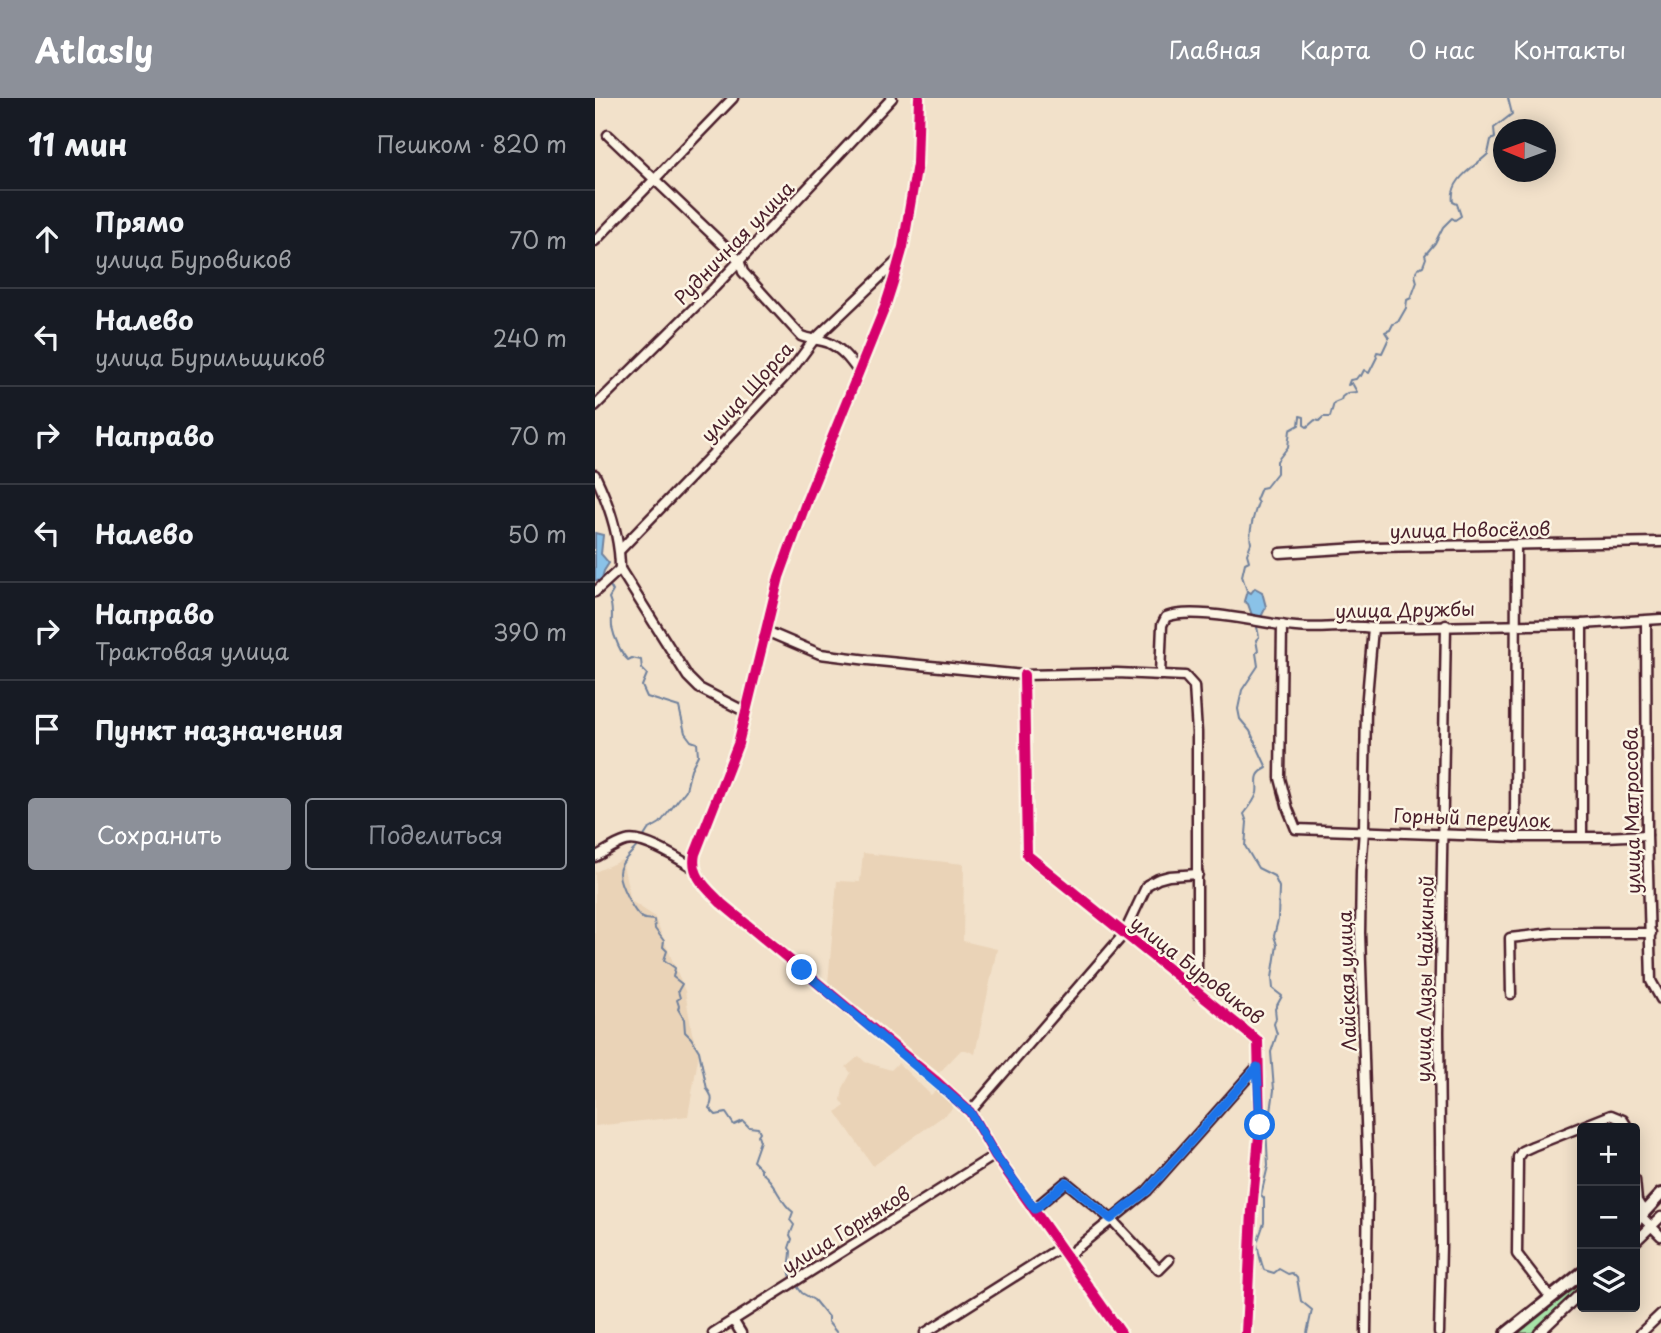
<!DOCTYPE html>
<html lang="ru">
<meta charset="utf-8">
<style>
body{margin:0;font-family:"Playpen Sans",sans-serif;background:#242831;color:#f1f3f6}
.controls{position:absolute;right:21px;bottom:21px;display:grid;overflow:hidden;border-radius:7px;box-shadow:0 4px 18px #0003}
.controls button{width:63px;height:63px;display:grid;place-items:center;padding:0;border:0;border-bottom:2px solid #363941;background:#171b24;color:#f1f3f6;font:35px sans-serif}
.compass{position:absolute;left:898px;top:21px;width:63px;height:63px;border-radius:50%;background:#171b24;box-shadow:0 4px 18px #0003;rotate:271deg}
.stop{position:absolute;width:21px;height:21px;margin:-16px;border:5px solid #1a73e8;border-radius:50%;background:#fff}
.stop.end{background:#1a73e8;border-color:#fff;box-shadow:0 2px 7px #0008}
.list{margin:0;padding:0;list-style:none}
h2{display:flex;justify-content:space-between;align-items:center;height:91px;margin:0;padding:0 28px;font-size:30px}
h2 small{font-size:23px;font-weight:400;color:#9ea1a6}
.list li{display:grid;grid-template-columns:46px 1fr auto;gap:21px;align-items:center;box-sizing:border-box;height:98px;padding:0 28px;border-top:2px solid #363941}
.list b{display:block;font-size:26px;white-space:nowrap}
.list p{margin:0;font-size:23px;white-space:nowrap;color:#9ea1a6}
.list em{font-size:23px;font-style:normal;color:#9ea1a6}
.actions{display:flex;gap:14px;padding:21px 28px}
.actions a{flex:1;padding:16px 0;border:2px solid #8c9099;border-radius:7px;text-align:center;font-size:24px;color:#8c9099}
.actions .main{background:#8c9099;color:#fff}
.icon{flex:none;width:38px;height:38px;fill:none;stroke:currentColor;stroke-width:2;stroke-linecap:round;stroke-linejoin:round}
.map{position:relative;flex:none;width:1066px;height:1235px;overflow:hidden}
header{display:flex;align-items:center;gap:42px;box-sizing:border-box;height:98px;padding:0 35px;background:#8c9099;color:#fff}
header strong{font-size:33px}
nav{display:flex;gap:38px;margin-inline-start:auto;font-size:24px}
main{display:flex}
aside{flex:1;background:#171b24}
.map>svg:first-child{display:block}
</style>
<header>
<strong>Atlasly</strong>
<nav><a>Главная</a><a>Карта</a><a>О нас</a><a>Контакты</a></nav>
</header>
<main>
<aside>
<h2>11 мин<small>Пешком · 820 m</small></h2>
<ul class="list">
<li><svg class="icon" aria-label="ahead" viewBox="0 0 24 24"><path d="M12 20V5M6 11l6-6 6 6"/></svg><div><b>Прямо</b><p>улица Буровиков</p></div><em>70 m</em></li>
<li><svg class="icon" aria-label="left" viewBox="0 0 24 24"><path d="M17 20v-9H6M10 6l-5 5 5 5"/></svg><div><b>Налево</b><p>улица Бурильщиков</p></div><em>240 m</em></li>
<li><svg class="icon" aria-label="right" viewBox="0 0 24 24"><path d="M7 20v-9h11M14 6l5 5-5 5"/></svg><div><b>Направо</b></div><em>70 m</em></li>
<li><svg class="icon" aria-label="left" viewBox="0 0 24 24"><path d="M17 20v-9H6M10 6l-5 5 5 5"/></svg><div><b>Налево</b></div><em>50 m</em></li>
<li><svg class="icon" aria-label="right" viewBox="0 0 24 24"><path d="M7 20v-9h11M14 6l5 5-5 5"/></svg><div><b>Направо</b><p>Трактовая улица</p></div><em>390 m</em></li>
<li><svg class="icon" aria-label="arrive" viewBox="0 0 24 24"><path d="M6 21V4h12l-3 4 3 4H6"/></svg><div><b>Пункт назначения</b></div></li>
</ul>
<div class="actions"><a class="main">Сохранить</a><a>Поделиться</a></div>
</aside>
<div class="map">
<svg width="1066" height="1235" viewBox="0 0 1066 1235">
<rect width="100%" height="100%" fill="#f2e1ca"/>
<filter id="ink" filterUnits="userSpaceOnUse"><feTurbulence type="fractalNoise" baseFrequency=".0143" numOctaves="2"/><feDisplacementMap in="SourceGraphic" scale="14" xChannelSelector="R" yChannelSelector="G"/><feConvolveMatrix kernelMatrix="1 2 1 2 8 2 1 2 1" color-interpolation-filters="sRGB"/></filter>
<g filter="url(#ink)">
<g fill="#ead3b7">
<polygon points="268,755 369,766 368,843 402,851 380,956 371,952 366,952 344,975 233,885 242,783 265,784"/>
<polygon points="27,762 36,803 59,818 90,893 97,935 104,955 93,1018 0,1028 0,774"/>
<polygon points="264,958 270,964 296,972 303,965 336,997 343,990 361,1006 354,1014 278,1068 241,1014 250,1008 246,1002 248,990 256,975 251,969"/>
</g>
<polygon fill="#a7e3a8" stroke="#78816a" stroke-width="2" points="987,1181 987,1189 937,1235 921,1235"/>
<g fill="#8ac2e8" stroke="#70819c" stroke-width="2">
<polygon points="0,435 8,437 6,456 14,465 9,473 6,484 0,482"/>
<polygon points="660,490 667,494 671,509 665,521 658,520 653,506 649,503 652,493 656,495"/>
</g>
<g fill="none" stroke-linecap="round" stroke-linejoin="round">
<g stroke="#70819c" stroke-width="2">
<path d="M 13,484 L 18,493 L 14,500 C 19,511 16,518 17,529 C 19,539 26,556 33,562 L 37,560 L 46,562 L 47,571 L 52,576 L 47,588 L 52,599 L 84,609 L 90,635 L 96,643 L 102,645 L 103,657 L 96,671 L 91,692 L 65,725 L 53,732 L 48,740"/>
<path d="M 652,493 L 647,478 L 650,465 L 654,463 L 652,456 L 656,445 C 653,433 659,416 663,405 L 661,402 L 666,390 L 671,389 L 682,375 L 682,363 L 693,349 L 695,332 L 704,327 L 705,318 L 709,319 L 709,327 L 712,329 L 720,322 L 724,323 L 728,319 L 735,319 L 739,305 L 746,302 L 747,299 L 752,295 L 762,294 L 757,285 L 753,287 L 755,282 L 761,281 L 764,277 L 766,278 L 769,272 L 774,275 L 782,259 L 781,257 L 782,254 L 787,255 L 794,240 L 790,234 L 795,232 L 798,226 L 803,224 L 811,210 L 812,202 L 816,200 L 822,184 L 820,177 L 823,170 L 828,168 L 831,160 L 830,157 L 840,145 L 848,129 L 857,120 L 860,122 L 866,118 L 862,106 L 858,104 C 854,81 880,69 893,56 L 896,42 L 900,40 L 899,30 L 917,16 L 913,0"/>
<path d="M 662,529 L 664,539 L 661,542 L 663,553 L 661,555 L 663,568 L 647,592 L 643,611 L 645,621 L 655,633 L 672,670 C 657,677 664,684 662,695 C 660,702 653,711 649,716 L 652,724 L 650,748 L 653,753 L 663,770 L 679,778 L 684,789 L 683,822 L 679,838 L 682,847 L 677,880 L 678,891 L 687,898 L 680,911 L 681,920 L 679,926 L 682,936 L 676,954 L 679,992 L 676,1014 L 671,1027 L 673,1068 L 666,1097 L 669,1100 L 669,1125 L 662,1145 C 664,1156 665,1162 669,1172 L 679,1175 L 684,1171 L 693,1176 L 697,1175 L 702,1180 L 706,1203 L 717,1212 L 712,1235"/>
<path d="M 43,747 C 37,755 24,765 24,775 C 24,786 39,815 47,820 C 51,822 55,821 59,822 L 60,831 L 69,843 L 68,849 L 72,853 L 69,862 L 80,870 L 78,879 L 87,886 L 83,893 L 85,900 L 82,902 L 84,908 L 83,911 L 89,921 L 90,934 L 96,940 L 104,953 L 112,991 C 117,997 118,1004 114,1010 L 121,1017 L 131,1015 L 139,1027 L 148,1023 L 154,1029 L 163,1030 L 165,1034 L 163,1037 L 165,1043 L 158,1063 L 166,1071 L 166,1074 C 181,1084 184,1104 198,1114 L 195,1122 L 199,1127 L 195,1137 L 197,1141 L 194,1150 L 196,1153 C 196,1165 191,1172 198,1183"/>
<polyline points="201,1187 207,1195 219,1202 233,1219 233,1224 242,1235"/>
</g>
<g stroke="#4a1f2b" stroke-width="13">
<g id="minor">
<path d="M 324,0 L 322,66 L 308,149 L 298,184 L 290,209 L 212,402 L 184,479 L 143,646 L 100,756 C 95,778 113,791 126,805 L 340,982 L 375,1014 L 400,1057 L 526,1235"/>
<path d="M 13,37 L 144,162 L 148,174 L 206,238 C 215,242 226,241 234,245 C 247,251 255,262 263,273"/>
<polyline points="0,143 138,0"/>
<polyline points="0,308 119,190 297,0"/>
<path d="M 0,377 C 14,406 25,438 25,471 L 93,579 L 104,590 L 149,613"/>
<polyline points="25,452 111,363 198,270 218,243 304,161"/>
<polyline points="685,455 779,449 1066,444"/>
<polyline points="0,494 25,471"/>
<polyline points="1051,523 1052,737 1056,883 1066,901"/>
<polyline points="687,527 685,680 693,711 701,731 920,739 1011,739 1052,737"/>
<polyline points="171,533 225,556 273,562 429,577 522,575 590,578 599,588 602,635 602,896"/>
<polyline points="429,577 432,757 663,943 665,1027 657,1113 651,1235"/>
<path d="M 565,577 L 567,527 L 571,519 C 600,508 669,526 701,529 C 726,532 752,526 778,530 L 987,526 L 1066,521"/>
<polyline points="987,738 987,526"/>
<polyline points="920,739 921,447"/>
<path d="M 0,759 C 10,754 20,746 31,743 C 48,738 84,761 99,770"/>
<polyline points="916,896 915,840 958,835 1056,835"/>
<polyline points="375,1014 529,836 552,787 563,781 574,778 603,776"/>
<polyline points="1040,1082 1042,1103 1049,1114"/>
<polyline points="440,1110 471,1084 516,1121 564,1172 574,1162"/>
<polyline points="1046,1118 1066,1138"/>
<polyline points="1040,1144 1066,1119"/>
<polyline points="472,1158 552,1093 662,969"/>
<polyline points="956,1200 922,1156 923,1059 927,1053 938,1048 1016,1017 1028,1022 1033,1030"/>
<polyline points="138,1222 146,1235"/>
<polyline points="118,1235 400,1057"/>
<polyline points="330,1235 466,1149"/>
<polyline points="771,1235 773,1085 765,835 766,773 769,732 771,610 778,530"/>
<polyline points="844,1235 846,1147 844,933 851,527"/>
<polyline points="944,1235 987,1194"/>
<polyline points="1046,1235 1066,1216"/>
</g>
</g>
<g stroke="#4a1f2b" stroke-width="16">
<g id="major">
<polyline points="1040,1124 1066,1096"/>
<polyline points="912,1235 987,1175"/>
</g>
</g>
<use href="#minor" stroke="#fcf5e5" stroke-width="8"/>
<use href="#major" stroke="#fcf5e5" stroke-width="10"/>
<g stroke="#fcf5e5" stroke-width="15">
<g id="cycleway">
<path d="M 324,0 L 322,66 L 308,149 L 298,184 L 290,209 L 212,402 L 184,479 L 143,646 L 100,756 C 95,778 113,791 126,805 L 340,982 L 375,1014 L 400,1057 L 526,1235"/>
<polyline points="429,577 432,757 663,943 665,1027 657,1113 651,1235"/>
</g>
</g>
<use href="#cycleway" stroke="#d6006c" stroke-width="10"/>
</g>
</g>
<g fill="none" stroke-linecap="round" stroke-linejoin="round" filter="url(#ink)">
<polyline stroke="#1a73e8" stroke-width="9" points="207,872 375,1014 400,1057 440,1111 471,1084 516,1121 552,1093 662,969 665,1027"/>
</g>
<g text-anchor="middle" stroke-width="5" stroke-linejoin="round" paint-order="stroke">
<g font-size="19" fill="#4a1f2b" stroke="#fcf5e5">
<text transform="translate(139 145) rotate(-46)" y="7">Рудничная улица</text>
<text transform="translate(152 294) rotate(-48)" y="7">улица Щорса</text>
<text transform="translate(875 432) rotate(-1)" y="7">улица Новосёлов</text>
<text transform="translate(810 512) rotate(-1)" y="7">улица Дружбы</text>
<text transform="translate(1037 713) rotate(-91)" y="7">улица Матросова</text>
<text transform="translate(877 720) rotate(2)" y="7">Горный переулок</text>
<text transform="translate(602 872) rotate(38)" y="7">улица Буровиков</text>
<text transform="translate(830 881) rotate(-89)" y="7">улица Лизы Чайкиной</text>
<text transform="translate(752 883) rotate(-92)" y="7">Лайская улица</text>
<text transform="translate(251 1132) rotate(-32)" y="7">улица Горняков</text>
</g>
</g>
</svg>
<div class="controls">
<button>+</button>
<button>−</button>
<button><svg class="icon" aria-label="layers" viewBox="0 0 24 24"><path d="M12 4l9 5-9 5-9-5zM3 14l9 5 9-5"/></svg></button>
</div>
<svg class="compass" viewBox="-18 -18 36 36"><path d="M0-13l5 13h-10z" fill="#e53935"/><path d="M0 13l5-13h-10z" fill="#9ea1a6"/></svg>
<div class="stop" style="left:665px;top:1027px"></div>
<div class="stop end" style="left:207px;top:872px"></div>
</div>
</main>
